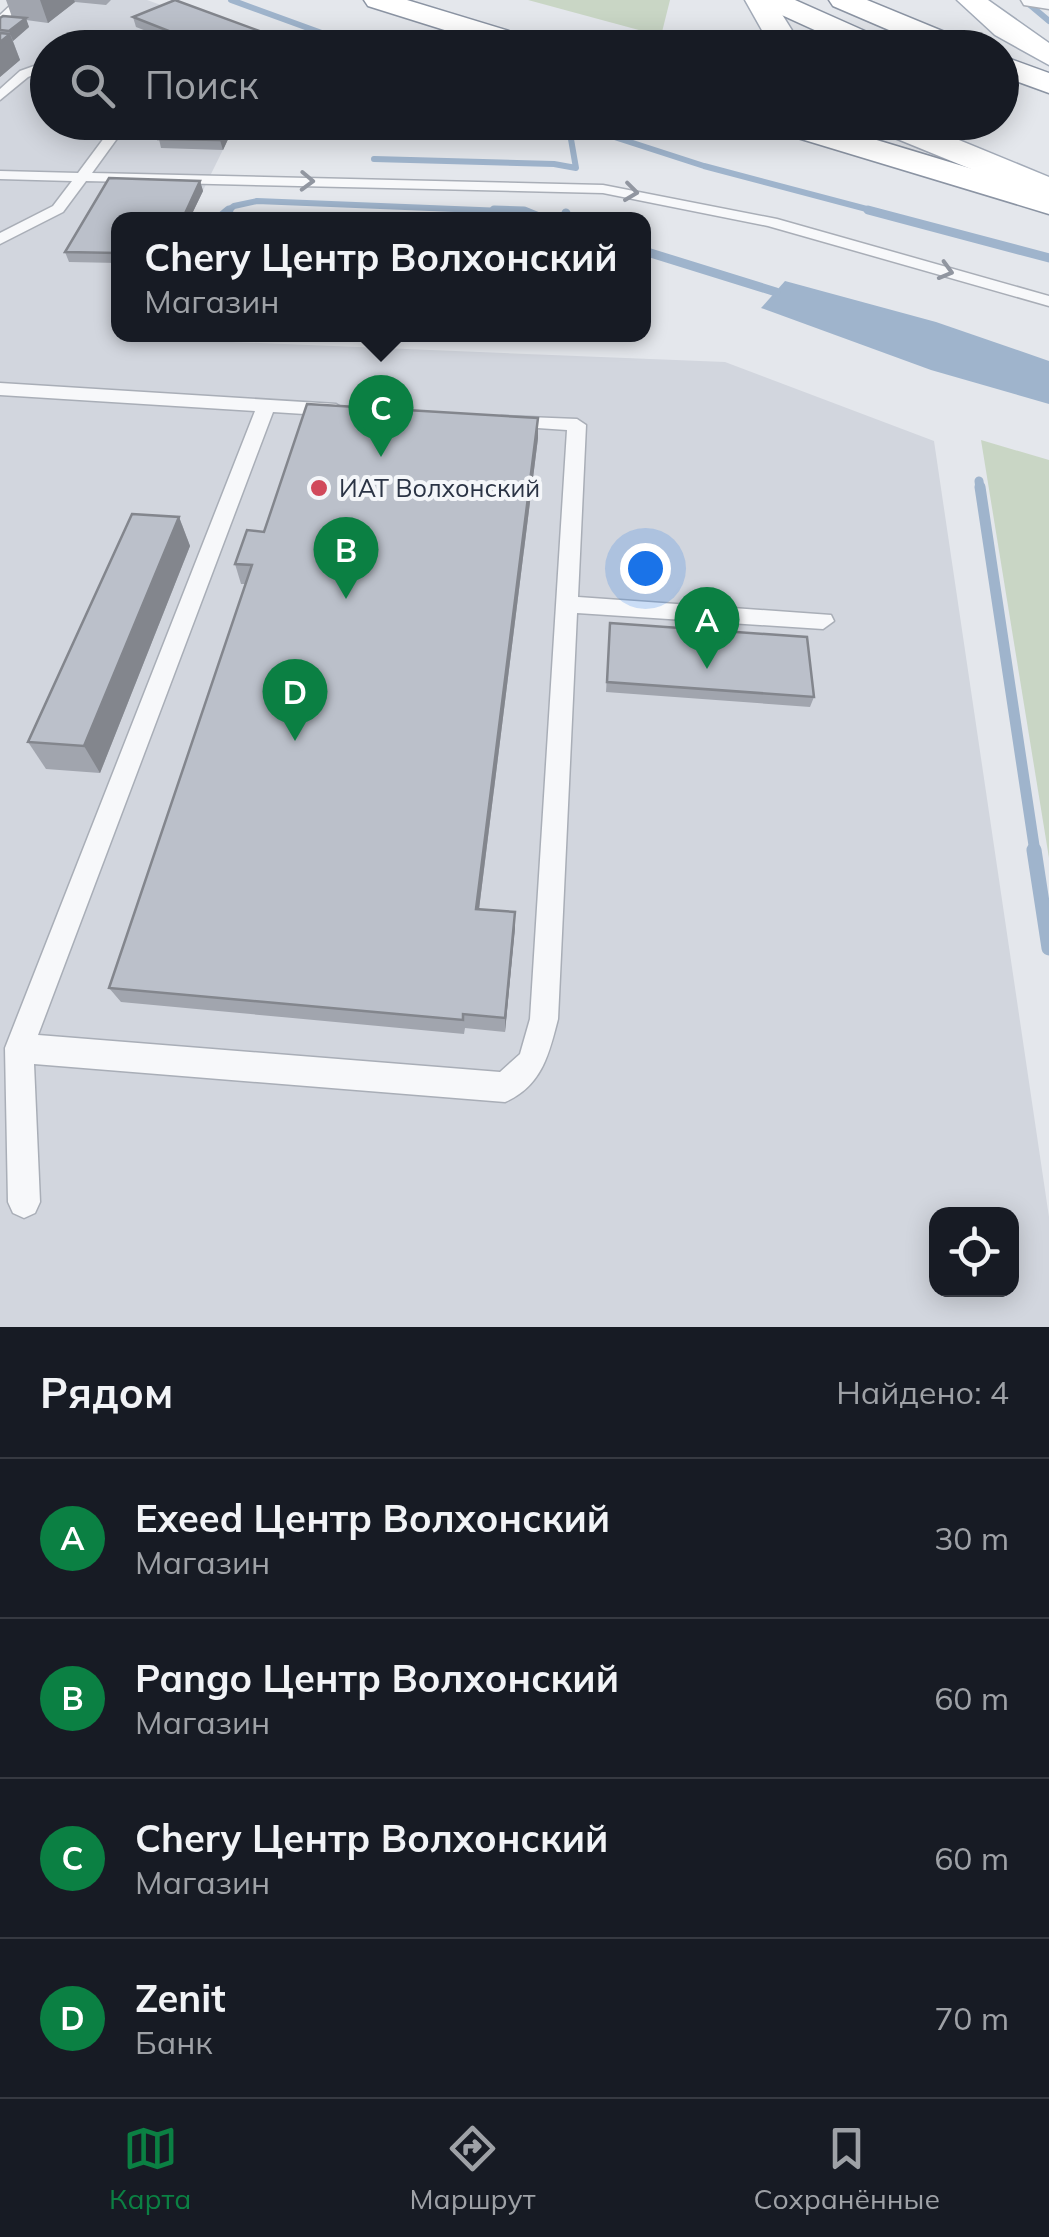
<!DOCTYPE html>
<html lang="ru">
<meta charset="utf-8">
<style>
body{margin:0;font-family:Mulish,sans-serif;background:#20242c;color:#f1f3f6}
.controls{position:absolute;right:30px;bottom:30px;display:grid;overflow:hidden;border-radius:20px;box-shadow:0 5px 25px #0003}
.controls button{width:90px;height:90px;display:grid;place-items:center;padding:0;border:0;border-bottom:2px solid #363941;background:#171b24;color:#f1f3f6;font:50px sans-serif}
.you{position:absolute;left:645px;top:568px;width:35px;height:35px;margin:-25px;border:8px solid #fff;border-radius:50%;background:#1a73e8;box-shadow:0 0 0 15px #1a73e833}
.badge{display:grid;place-items:center;width:65px;height:65px;border-radius:50%;background:#0b8043;color:#fff;font-size:32px;font-weight:700}
.pin{position:absolute;translate:-50% -82px;filter:drop-shadow(0 2px 5px #0008)}
.pin::after{content:'';position:absolute;top:52px;width:35px;height:30px;background:inherit;clip-path:polygon(0 0,100% 0,50% 100%)}
.popup{position:absolute;left:111px;top:212px;width:540px;height:130px;box-sizing:border-box;display:grid;place-content:center;border-radius:20px;background:#171b24;filter:drop-shadow(0 2px 8px #0005);font-size:32px;white-space:nowrap;color:#9ea1a6}
.popup b{font-size:38px;color:#f1f3f6}
.popup::after{content:'';position:absolute;left:50%;top:100%;margin-left:-20px;border:20px solid transparent;border-top-color:#171b24}
.list{margin:0;padding:0;list-style:none}
h2{display:flex;justify-content:space-between;align-items:center;height:130px;margin:0;padding:0 40px;font-size:42px}
h2 small{font-size:32px;font-weight:400;color:#9ea1a6}
.list li{display:grid;grid-template-columns:65px 1fr auto;gap:30px;align-items:center;box-sizing:border-box;height:160px;padding:0 40px;border-top:2px solid #363941}
.list b{display:block;font-size:38px;white-space:nowrap}
.list p{margin:0;font-size:32px;white-space:nowrap;color:#9ea1a6}
.list em{font-size:32px;font-style:normal;color:#9ea1a6}
.icon{flex:none;width:55px;height:55px;fill:none;stroke:currentColor;stroke-width:2;stroke-linecap:round;stroke-linejoin:round}
.map{position:relative;flex:none;width:1049px;height:1327px;overflow:hidden}
.search{position:absolute;background:#171b24;box-shadow:0 5px 25px #0003;left:30px;right:30px;top:30px;height:110px;display:flex;align-items:center;gap:25px;box-sizing:border-box;padding:0 35px;border-radius:55px;color:#9ea1a6;font-size:38px}
.sheet{height:770px;background:#171b24}
nav{display:flex;justify-content:space-around;align-items:center;box-sizing:border-box;height:140px;border-top:2px solid #363941;background:#171b24;font-size:28px;color:#9ea1a6}
nav a{display:grid;justify-items:center;gap:5px}
nav .on{color:#0b8043}
.map>svg:first-child{display:block}
</style>
<div class="map">
<svg width="1049" height="1327" viewBox="0 0 1049 1327">
<rect width="100%" height="100%" fill="#e4e7ec"/>
<path fill="#d2d6de" fill-rule="evenodd" d="M 38,0 L 147,0 L 275,46 L 48,48 L 48,122 L 236,123 L 189,219 L 119,220 L 119,334 L 136,335 L 135,338 L 725,362 L 934,441 L 1049,1217 L 1049,1327 L 0,1327 L 0,29 ZM 936,1214 L 1012,1214 L 1012,1290 L 936,1290 Z"/>
<g fill="#c9d6c5">
<polygon points="528,0 670,0 661,36"/>
<polygon points="981,440 1049,460 1049,858"/>
</g>
<polygon fill="#9fb4cc" points="785,281 936,322 1049,361 1049,404 931,370 761,308"/>
<g fill="none" stroke-linecap="round" stroke-linejoin="round">
<g stroke="#9fb4cc" stroke-width="6">
<polyline points="231,0 363,48"/>
<polyline points="1024,0 1049,21"/>
<polyline points="568,122 704,166 878,212"/>
<polyline points="374,159 554,164 576,168 568,122"/>
<polyline points="226,212 234,206 257,201 527,212"/>
</g>
<g stroke="#9fb4cc" stroke-width="9">
<polyline points="494,210 524,211 546,220"/>
<polyline points="868,210 1049,258"/>
<polyline points="566,213 567,220"/>
<polyline points="217,220 229,210"/>
<polyline points="644,251 776,292"/>
<polyline points="979,481 980,489"/>
</g>
<polyline stroke="#9fb4cc" stroke-width="11" points="980,487 1035,852"/>
<polyline stroke="#9fb4cc" stroke-width="15" points="1034,850 1049,948"/>
<g stroke="#a9aeb7" stroke-width="3">
<g id="service">
<polygon points="16,0 29,0 0,25 0,15"/>
<polygon points="48,61 48,69 28,77 0,100 0,89 20,71"/>
<polygon points="116,122 129,122 92,173 603,185 777,219 1049,296 1049,306 768,226 603,193 86,181 63,212 0,244 0,233 53,206 72,181 0,179 0,171 78,173"/>
<path d="M 0,383 L 336,404 L 345,410 L 336,416 L 273,412 L 38,1035 L 500,1072 L 520,1054 L 530,1019 L 567,430 L 508,426 L 501,424 L 501,416 L 577,419 L 586,425 L 578,597 L 831,615 L 834,621 L 823,629 L 577,613 L 558,1019 C 549,1054 542,1086 505,1102 L 34,1064 L 40,1202 L 35,1213 L 24,1218 L 13,1213 L 8,1202 L 5,1048 L 255,411 L 0,395 Z"/>
</g>
</g>
<g stroke="#a9aeb7" stroke-width="3">
<polygon id="minor" points="1021,0 1049,0 1049,9 1024,5"/>
</g>
<g stroke="#a3abb8" stroke-width="3">
<g id="primary">
<polygon points="745,0 773,0 803,48 772,48"/>
<polygon points="957,0 988,0 1049,43 1049,65 995,35"/>
<polygon points="869,122 915,122 1049,177 1049,201 873,129"/>
</g>
</g>
<g stroke="#8b94a3" stroke-width="3">
<g id="trunk">
<polygon points="364,0 407,0 545,42 549,48 502,48 368,6"/>
<polygon points="764,122 817,122 1049,192 1049,214 768,129"/>
</g>
</g>
<g stroke="#8b94a3" stroke-width="3">
<g id="motorway">
<polygon points="758,0 795,0 885,40 890,46 854,48 762,6"/>
<polygon points="829,0 867,0 969,42 973,48 931,48 833,6"/>
<polygon points="1002,56 1049,73 1049,93 1002,76"/>
</g>
</g>
<use href="#service" fill="#f7f8fa" fill-rule="evenodd"/>
<use href="#minor" fill="#f7f8fa" fill-rule="evenodd"/>
<use href="#primary" fill="#fff" fill-rule="evenodd"/>
<use href="#trunk" fill="#fff" fill-rule="evenodd"/>
<use href="#motorway" fill="#fff" fill-rule="evenodd"/>
</g>
<g fill="#a1a5ae">
<polygon points="6,0 111,0 106,5 75,2 48,23 26,20 29,27 13,41 20,60 0,77 0,18 12,17"/>
<polygon points="133,17 275,46 271,48 190,48 136,27"/>
<polygon points="236,122 223,150 161,148 159,139"/>
<polygon points="109,178 200,181 203,191 189,220 118,220 118,263 69,262 65,252"/>
<polygon points="538,418 538,438 479,909 515,912 515,928 505,1032 465,1028 464,1034 121,1002 109,988 246,584 241,584 235,564 264,532"/>
<polygon points="179,517 190,546 100,773 46,769 28,742"/>
<polygon points="610,623 814,697 810,707 606,692"/>
</g>
<g fill="#83868d">
<polygon points="40,0 74,0 75,2 48,23"/>
<polygon points="26,18 29,27 13,41 9,31"/>
<polygon points="10,34 20,60 0,77 0,42"/>
<polygon points="273,36 275,46 271,48 249,48"/>
<polygon points="229,122 236,122 223,150 220,140"/>
<polygon points="200,181 203,191 189,220 182,220"/>
<polygon points="538,418 538,438 477,925 476,909"/>
<polygon points="179,517 190,546 100,773 84,746"/>
<polygon points="515,912 515,928 505,1032 505,1018"/>
</g>
<g fill="#bbc0ca" stroke="#83868d" stroke-width="2.5">
<polygon points="175,0 273,36 249,48 212,48 133,17"/>
<polygon points="3,16 26,18 9,31 0,30 0,18"/>
<polygon points="0,33 10,34 0,42"/>
<polygon points="168,122 229,122 220,140 159,139"/>
<polygon points="109,178 200,181 182,220 118,220 118,253 65,252"/>
<polygon points="307,404 538,418 476,909 515,912 505,1018 463,1014 463,1020 109,988 252,565 235,564 247,530 264,532"/>
<polygon points="132,514 179,517 84,746 28,742"/>
<polygon points="610,623 807,637 814,697 607,682"/>
</g>
<defs><path id="oneway-chevron" d="M-2-3.5L2.5 0L-2 3.5" fill="none" stroke-width="1.6" stroke-linecap="round" stroke-linejoin="round" transform="scale(2.5)"/></defs>
<g stroke="#9196a0">
<use href="#oneway-chevron" transform="translate(307 181) rotate(2)"/>
<use href="#oneway-chevron" transform="translate(631 192) rotate(7)"/>
<use href="#oneway-chevron" transform="translate(946 271) rotate(16)"/>
</g>
<circle fill="#d1495b" stroke="#f4f6f9" stroke-width="4" cx="319" cy="488" r="10"/>
<g text-anchor="middle" stroke-width="8" stroke-linejoin="round" paint-order="stroke">
<g font-size="25" fill="#2b3445" stroke="#f4f6f9" text-anchor="start">
<text x="339" y="497">ИАТ Волхонский</text>
</g>
</g>
</svg>
<div class="controls">
<button><svg class="icon" aria-label="locate" viewBox="0 0 24 24"><circle cx="12" cy="12" r="6"/><path d="M12 2v4M12 18v4M2 12h4M18 12h4"/></svg></button>
</div>
<div class="you"></div>
<div class="pin badge" style="left:707px;top:669px">A</div>
<div class="pin badge" style="left:346px;top:599px">B</div>
<div class="pin badge" style="left:381px;top:457px">C</div>
<div class="popup"><b>Chery Центр Волхонский</b>Магазин</div>
<div class="pin badge" style="left:295px;top:741px">D</div>
<div class="search"><svg class="icon" aria-label="search" viewBox="0 0 24 24"><circle cx="10" cy="10" r="6"/><path d="M15 15l6 6"/></svg>Поиск</div>
</div>
<section class="sheet">
<h2>Рядом<small>Найдено: 4</small></h2>
<ul class="list">
<li><span class="badge">A</span><div><b>Exeed Центр Волхонский</b><p>Магазин</p></div><em>30 m</em></li>
<li><span class="badge">B</span><div><b>Pango Центр Волхонский</b><p>Магазин</p></div><em>60 m</em></li>
<li><span class="badge">C</span><div><b>Chery Центр Волхонский</b><p>Магазин</p></div><em>60 m</em></li>
<li><span class="badge">D</span><div><b>Zenit</b><p>Банк</p></div><em>70 m</em></li>
</ul>
</section>
<nav>
<a class="on"><svg class="icon" aria-label="map" viewBox="0 0 24 24"><path d="M3 6l6-2 6 2 6-2v14l-6 2-6-2-6 2zM9 4v14M15 6v14"/></svg>Карта</a>
<a><svg class="icon" aria-label="directions" viewBox="0 0 24 24"><path d="M12 3l9 9-9 9-9-9zM9 14v-3h6M13 9l2 2-2 2"/></svg>Маршрут</a>
<a><svg class="icon" aria-label="saved" viewBox="0 0 24 24"><path d="M7 4h10v16l-5-4-5 4z"/></svg>Сохранённые</a>
</nav>
